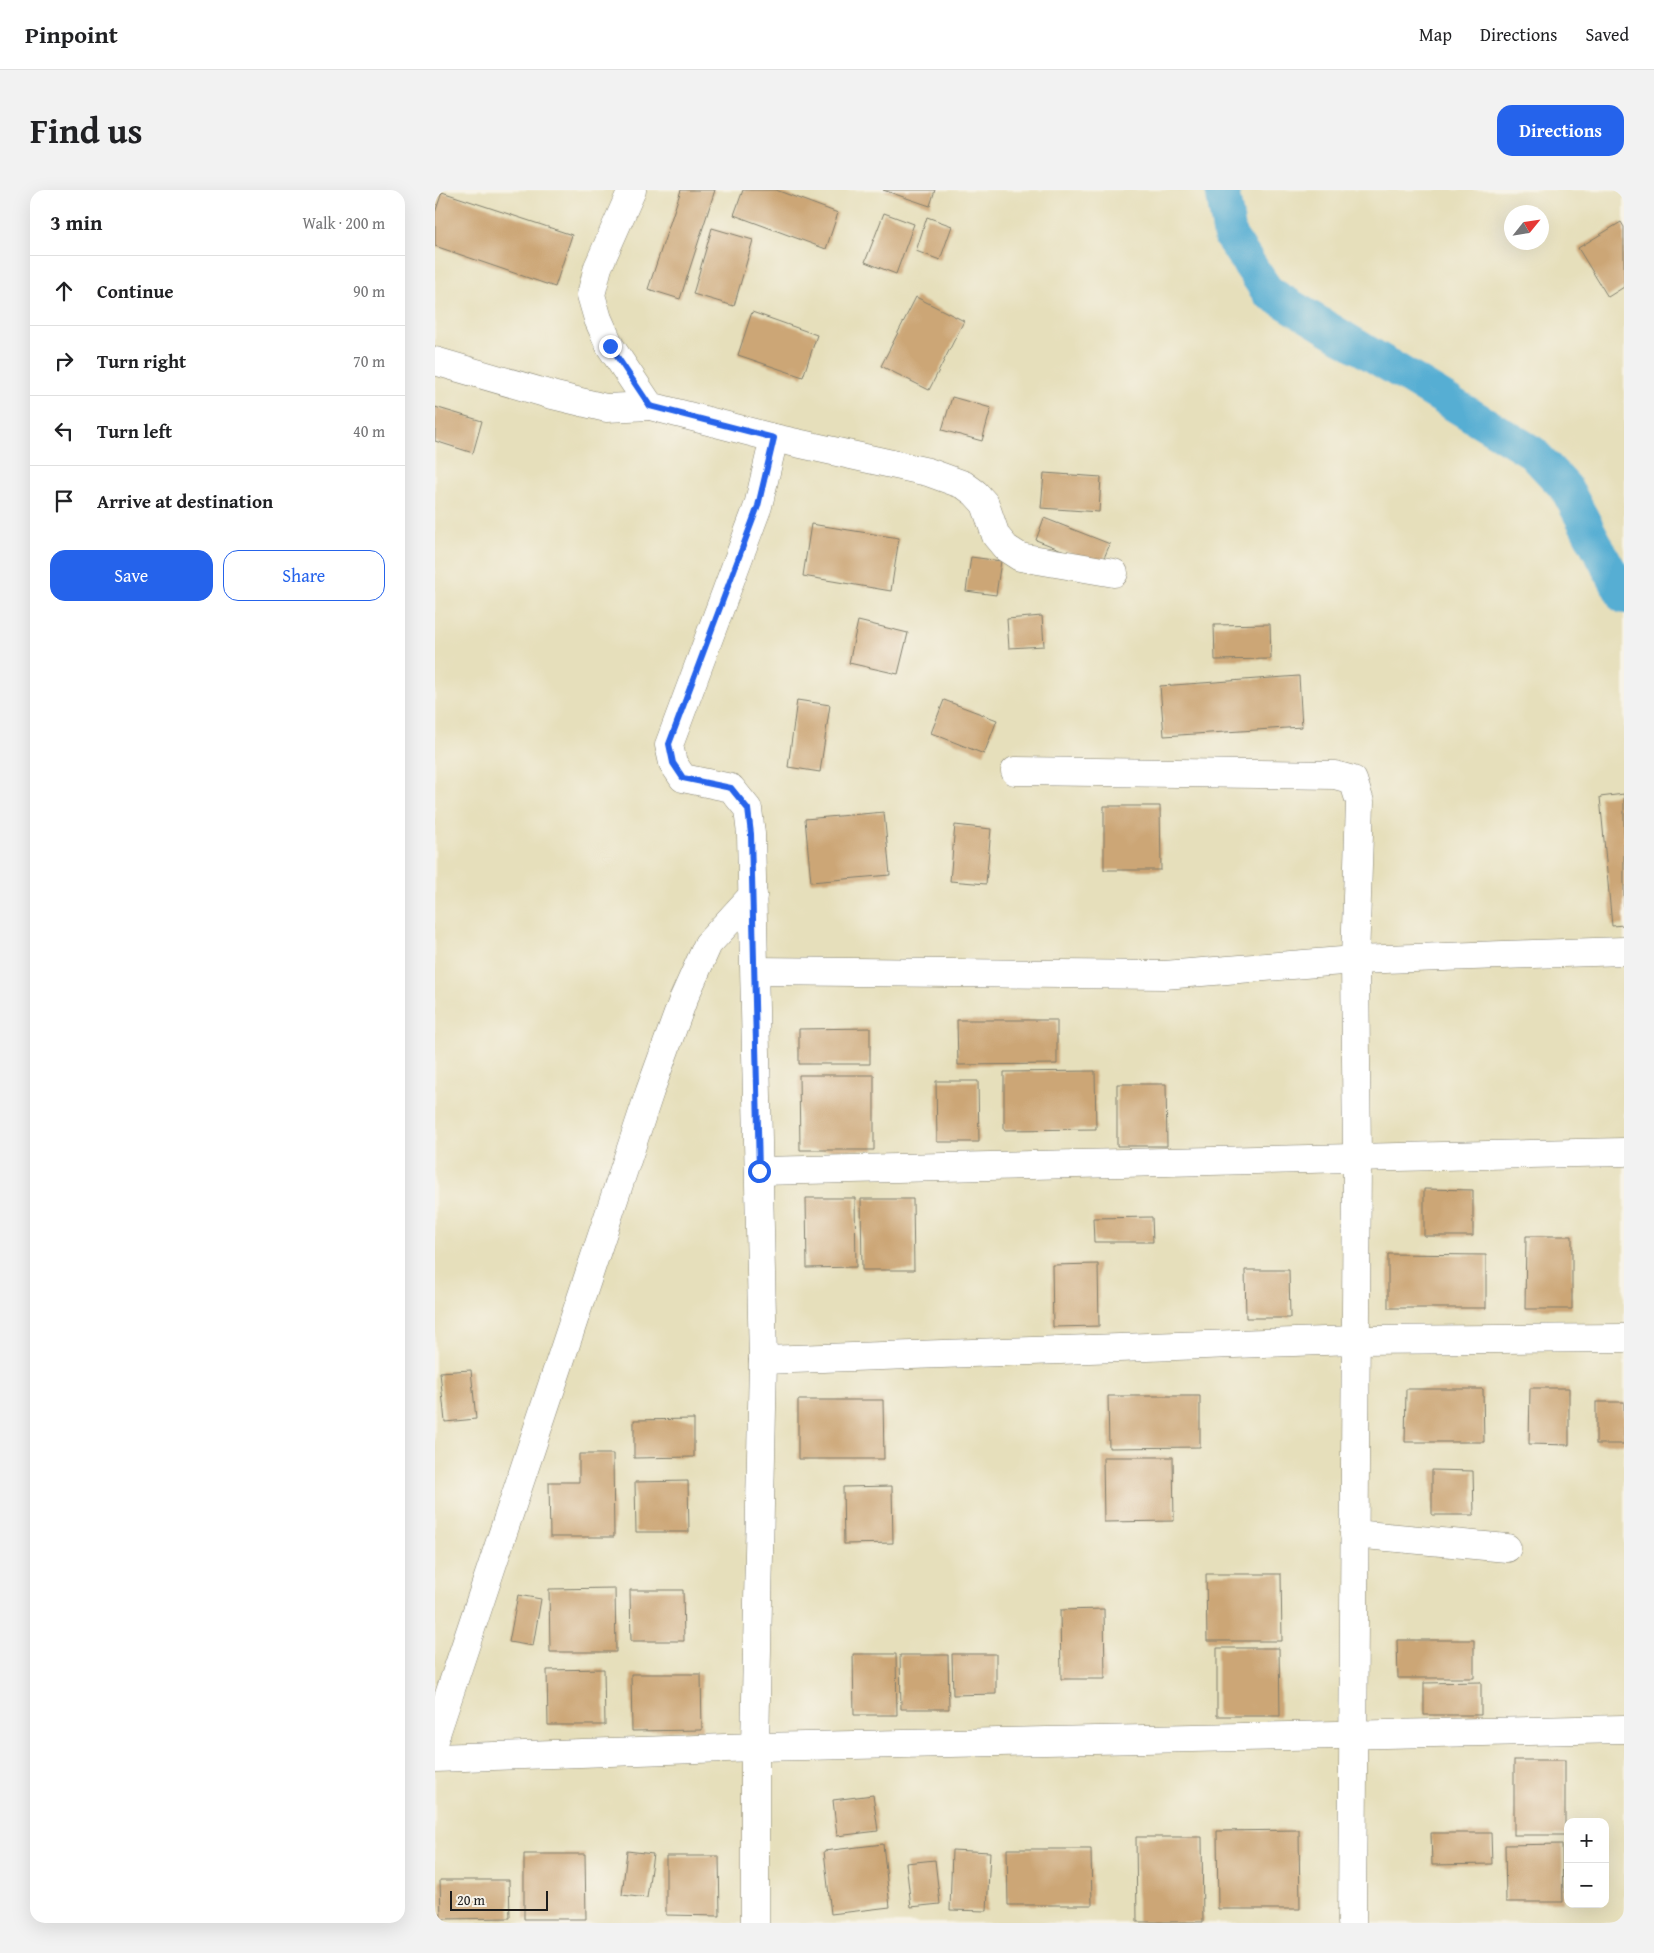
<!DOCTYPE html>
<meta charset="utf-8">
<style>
body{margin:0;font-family:"Gentium Book Plus",serif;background:#f2f2f2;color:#202124}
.controls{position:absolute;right:15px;bottom:15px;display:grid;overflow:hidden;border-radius:10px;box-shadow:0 5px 20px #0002}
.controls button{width:45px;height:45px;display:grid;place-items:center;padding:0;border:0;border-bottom:1px solid #e0e0e0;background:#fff;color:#202124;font:25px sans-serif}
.compass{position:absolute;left:1069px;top:15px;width:45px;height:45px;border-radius:50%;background:#fff;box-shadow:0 5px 20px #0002;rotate:60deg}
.scale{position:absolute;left:15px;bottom:12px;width:98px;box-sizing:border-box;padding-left:5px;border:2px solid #1c1c1c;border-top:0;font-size:14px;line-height:18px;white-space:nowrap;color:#1c1c1c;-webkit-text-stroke:4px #f7f3e8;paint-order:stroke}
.stop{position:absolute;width:15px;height:15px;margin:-11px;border:4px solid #2563eb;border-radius:50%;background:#fff}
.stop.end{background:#2563eb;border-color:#fff;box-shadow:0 1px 5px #0008}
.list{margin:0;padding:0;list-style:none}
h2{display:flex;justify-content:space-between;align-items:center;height:65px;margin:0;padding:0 20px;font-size:21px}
h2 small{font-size:16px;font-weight:400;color:#757577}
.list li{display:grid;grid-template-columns:32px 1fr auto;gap:15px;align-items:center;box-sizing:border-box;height:70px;padding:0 20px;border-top:1px solid #e0e0e0}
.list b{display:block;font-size:19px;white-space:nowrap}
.list em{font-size:16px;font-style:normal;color:#757577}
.actions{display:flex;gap:10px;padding:15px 20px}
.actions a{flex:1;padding:11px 0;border:1px solid #2563eb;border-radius:15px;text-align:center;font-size:18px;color:#2563eb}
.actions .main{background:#2563eb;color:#fff}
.icon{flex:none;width:28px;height:28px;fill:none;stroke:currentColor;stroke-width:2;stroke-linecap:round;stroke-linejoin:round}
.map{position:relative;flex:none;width:1189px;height:1733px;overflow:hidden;border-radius:15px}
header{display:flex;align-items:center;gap:30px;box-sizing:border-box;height:70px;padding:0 25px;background:#fff;border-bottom:1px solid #e0e0e0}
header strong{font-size:24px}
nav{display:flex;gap:28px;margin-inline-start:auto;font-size:18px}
.intro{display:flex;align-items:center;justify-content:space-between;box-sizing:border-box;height:120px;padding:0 30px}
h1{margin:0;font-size:35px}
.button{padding:12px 22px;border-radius:15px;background:#2563eb;color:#fff;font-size:18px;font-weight:700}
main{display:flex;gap:30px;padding:0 30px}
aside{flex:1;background:#fff;border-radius:15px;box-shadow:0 5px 20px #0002}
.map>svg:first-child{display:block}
</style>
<header>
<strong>Pinpoint</strong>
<nav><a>Map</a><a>Directions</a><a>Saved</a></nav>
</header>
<div class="intro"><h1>Find us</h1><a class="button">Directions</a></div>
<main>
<aside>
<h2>3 min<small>Walk · 200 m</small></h2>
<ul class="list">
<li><svg class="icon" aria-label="ahead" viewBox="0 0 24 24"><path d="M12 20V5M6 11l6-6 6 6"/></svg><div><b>Continue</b></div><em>90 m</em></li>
<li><svg class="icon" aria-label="right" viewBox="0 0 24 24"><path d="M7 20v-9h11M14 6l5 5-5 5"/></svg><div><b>Turn right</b></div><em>70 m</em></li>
<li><svg class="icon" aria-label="left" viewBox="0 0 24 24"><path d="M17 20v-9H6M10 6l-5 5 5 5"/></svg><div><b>Turn left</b></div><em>40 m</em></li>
<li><svg class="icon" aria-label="arrive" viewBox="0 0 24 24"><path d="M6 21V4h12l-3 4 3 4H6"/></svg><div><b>Arrive at destination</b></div></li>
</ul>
<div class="actions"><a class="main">Save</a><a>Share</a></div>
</aside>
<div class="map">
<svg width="1189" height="1733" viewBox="0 0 1189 1733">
<rect width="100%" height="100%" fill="#f7f3e8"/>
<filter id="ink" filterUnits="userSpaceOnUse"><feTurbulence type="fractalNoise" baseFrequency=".02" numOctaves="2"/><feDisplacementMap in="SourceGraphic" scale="10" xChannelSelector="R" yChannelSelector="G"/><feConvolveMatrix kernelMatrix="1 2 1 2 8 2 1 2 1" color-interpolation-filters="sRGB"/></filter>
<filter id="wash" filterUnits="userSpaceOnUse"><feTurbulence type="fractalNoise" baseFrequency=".0096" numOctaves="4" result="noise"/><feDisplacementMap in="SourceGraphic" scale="20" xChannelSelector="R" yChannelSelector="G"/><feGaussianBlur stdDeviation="1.12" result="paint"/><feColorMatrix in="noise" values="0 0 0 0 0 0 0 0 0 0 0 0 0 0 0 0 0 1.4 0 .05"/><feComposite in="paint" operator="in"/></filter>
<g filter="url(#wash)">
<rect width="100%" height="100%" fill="#e6dfbb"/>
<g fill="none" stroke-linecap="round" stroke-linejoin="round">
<polyline stroke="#56aed3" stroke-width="34" points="787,0 795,46 833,102 1097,262 1131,298 1189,407"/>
</g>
<g id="blocks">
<g fill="#cca676">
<polygon points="246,0 280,0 245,109 213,99"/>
<polygon points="308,0 341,0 403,23 391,59 299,25"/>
<polygon points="448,0 500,0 495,16"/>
<polygon points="7,2 137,45 120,97 0,56 0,23"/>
<polygon points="449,23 479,34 461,84 430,72"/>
<polygon points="492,27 517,36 505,70 481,61"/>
<polygon points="1186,32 1189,37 1189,97 1173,107 1143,58"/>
<polygon points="277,38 318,50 299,116 258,104"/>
<polygon points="481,107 529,131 494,200 446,176"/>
<polygon points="317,122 382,145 368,187 303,165"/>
<polygon points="517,207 556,218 547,251 507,240"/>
<polygon points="0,217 47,231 38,263 0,251"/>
<polygon points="609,283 666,287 664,322 606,318"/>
<polygon points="609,328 675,354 666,375 601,350"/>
<polygon points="376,334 464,348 456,401 368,386"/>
<polygon points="536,367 566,371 561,405 531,401"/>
<polygon points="607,426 609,456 574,458 572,429"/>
<polygon points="423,431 473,443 463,484 414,473"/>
<polygon points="835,434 836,469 780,470 779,435"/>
<polygon points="864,486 867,537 729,546 725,496"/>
<polygon points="362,510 395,515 385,582 353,577"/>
<polygon points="509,510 562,530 549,564 496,543"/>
<polygon points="1189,604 1189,735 1177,736 1165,607"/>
<polygon points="669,616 725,616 726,680 669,680"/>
<polygon points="449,622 455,685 376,692 370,629"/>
<polygon points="520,635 556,639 551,694 515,691"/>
<polygon points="522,830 622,830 622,874 523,875"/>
<polygon points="435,838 435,874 364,874 364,839"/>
<polygon points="660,881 661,939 569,940 569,882"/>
<polygon points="364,885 439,885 439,960 365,960"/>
<polygon points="501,891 543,891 544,952 502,952"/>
<polygon points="682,894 731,894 732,956 682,956"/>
<polygon points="989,999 1038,1000 1038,1046 989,1046"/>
<polygon points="371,1008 420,1008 421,1077 372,1078"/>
<polygon points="426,1009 478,1009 479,1080 427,1080"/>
<polygon points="717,1027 718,1052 659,1052 658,1028"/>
<polygon points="1091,1046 1137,1046 1137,1119 1090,1119"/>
<polygon points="953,1064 1051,1065 1051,1118 953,1118"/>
<polygon points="663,1074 664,1136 618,1137 617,1075"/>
<polygon points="810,1080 854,1080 855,1128 811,1128"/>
<polygon points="36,1180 41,1229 10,1232 5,1182"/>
<polygon points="1095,1198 1134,1198 1134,1255 1094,1254"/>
<polygon points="971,1199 1048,1199 1049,1252 970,1252"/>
<polygon points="673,1206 765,1206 765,1257 674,1258"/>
<polygon points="363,1210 448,1210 449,1269 363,1269"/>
<rect x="1161" y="1212" width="28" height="42"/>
<polygon points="259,1229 259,1267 199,1268 199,1230"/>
<polygon points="144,1264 178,1264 179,1347 115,1347 114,1292 144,1292"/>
<polygon points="668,1267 738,1267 739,1331 669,1332"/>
<polygon points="997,1280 1038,1281 1039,1325 997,1325"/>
<polygon points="253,1291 254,1342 201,1342 200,1292"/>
<polygon points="457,1296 458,1353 409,1354 408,1297"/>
<polygon points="771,1384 846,1384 847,1451 772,1451"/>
<polygon points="180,1398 181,1462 115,1462 114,1399"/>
<polygon points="195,1400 248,1400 249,1451 196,1451"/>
<polygon points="83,1405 106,1409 98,1456 74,1452"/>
<polygon points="669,1419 670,1489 626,1489 625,1420"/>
<polygon points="962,1450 1039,1450 1039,1488 963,1488"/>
<polygon points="782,1458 844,1458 845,1526 782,1526"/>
<polygon points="418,1464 461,1464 462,1525 419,1525"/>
<polygon points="517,1464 561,1464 561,1504 518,1505"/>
<polygon points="465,1465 513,1465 514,1519 466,1519"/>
<polygon points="169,1479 170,1535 113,1535 112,1480"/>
<polygon points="196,1484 266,1484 267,1540 197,1541"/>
<polygon points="1046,1492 1046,1525 989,1525 989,1493"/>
<rect x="1079" y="1570" width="51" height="75"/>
<polygon points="438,1605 443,1641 402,1646 398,1610"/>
<polygon points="864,1640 865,1719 783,1719 782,1641"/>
<polygon points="996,1643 1056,1643 1057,1674 997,1675"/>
<polygon points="701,1647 767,1647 768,1732 702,1732"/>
<polygon points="448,1654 455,1717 396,1724 389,1661"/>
<polygon points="1127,1654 1128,1712 1071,1712 1070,1655"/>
<polygon points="572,1659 656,1659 657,1715 573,1715"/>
<polygon points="517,1660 555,1662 552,1721 515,1720"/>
<polygon points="192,1661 218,1664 212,1708 187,1705"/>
<polygon points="89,1664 150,1664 151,1729 89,1729"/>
<polygon points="231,1666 284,1666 285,1726 231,1725"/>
<polygon points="500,1670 505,1714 476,1717 471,1673"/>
<polygon points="5,1690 74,1690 75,1728 6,1729"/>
</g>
</g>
</g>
<g filter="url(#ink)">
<use href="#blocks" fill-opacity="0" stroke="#817e6c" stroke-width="1"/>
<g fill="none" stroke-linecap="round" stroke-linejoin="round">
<g stroke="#817e6c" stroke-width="29">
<g id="street">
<polyline points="197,0 163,77 156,105 163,129 175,156 215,216"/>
<polyline points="0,171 117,205 171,218 215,216 339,248 323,316 234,555 238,573 248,588 296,598 313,619 316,644 328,1170 320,1557 320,1733"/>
<polyline points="339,248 493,282 529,295 540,303 550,314 561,346 571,358 585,367 679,383"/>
<polyline points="580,581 900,585 918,590 925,612 920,770 922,968 917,1733"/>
<polyline points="320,781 729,785 920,770 1189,761"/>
<polyline points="324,981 1189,962"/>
<polyline points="328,1170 920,1150 1189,1148"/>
<polyline points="919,1344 1072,1358"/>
<polyline points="0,1547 215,901 248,810 273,754 318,705"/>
<polyline points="0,1568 320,1557 1189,1539"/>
</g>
</g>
<use href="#street" stroke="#fff" stroke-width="28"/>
</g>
</g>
<g fill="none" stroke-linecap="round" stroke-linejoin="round" filter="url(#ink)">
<polyline stroke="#2563eb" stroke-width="6" points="175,156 215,216 339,248 323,316 234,554 238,573 248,588 296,598 313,619 316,644 324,981"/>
</g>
</svg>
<div class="controls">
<button>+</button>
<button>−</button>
</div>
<svg class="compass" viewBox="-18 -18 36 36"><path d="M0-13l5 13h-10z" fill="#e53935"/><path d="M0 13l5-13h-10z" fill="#757577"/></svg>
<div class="scale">20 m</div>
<div class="stop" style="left:324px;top:981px"></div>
<div class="stop end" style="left:175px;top:156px"></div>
</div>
</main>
